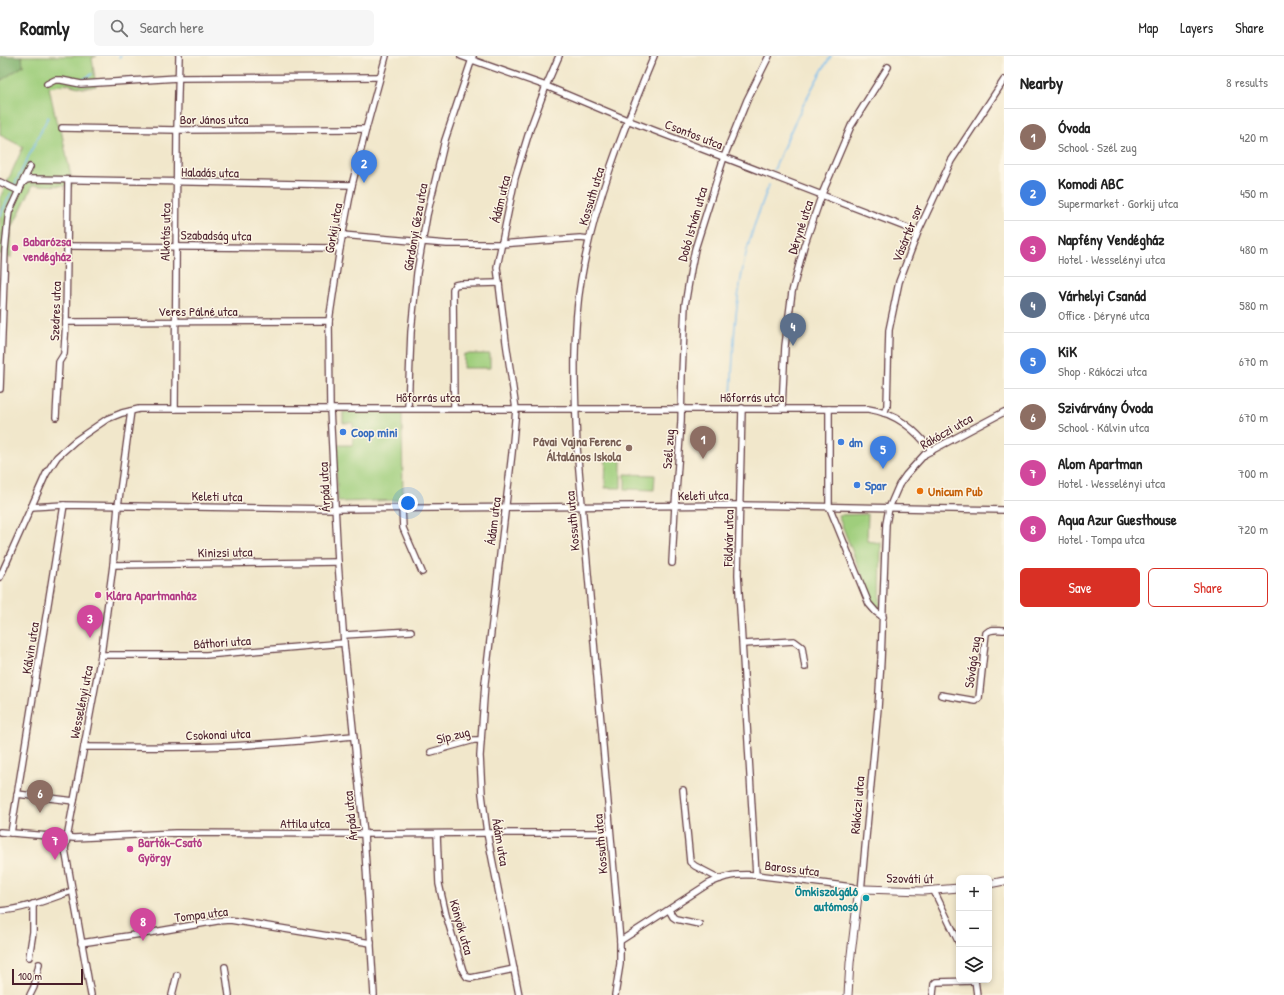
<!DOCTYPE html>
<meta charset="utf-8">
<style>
body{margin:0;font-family:"Patrick Hand",sans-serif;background:#f6f6f6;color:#222}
.controls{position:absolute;right:12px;bottom:12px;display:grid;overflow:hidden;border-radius:6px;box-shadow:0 2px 6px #0003}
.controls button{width:36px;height:36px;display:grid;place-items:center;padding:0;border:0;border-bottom:1px solid #e0e0e0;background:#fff;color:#222;font:20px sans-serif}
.scale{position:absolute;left:12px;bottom:10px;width:71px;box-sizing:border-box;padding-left:4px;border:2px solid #4a1f2b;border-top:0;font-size:11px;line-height:14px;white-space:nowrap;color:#4a1f2b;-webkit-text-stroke:3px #fcf5e5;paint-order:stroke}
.you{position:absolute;left:408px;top:447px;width:14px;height:14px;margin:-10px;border:3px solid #fff;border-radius:50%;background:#1a73e8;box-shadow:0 0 0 6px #1a73e833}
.badge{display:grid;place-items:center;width:26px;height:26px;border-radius:50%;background:#d93025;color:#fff;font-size:13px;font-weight:700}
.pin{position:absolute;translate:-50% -33px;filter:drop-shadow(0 1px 2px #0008)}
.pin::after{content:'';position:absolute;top:21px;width:14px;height:12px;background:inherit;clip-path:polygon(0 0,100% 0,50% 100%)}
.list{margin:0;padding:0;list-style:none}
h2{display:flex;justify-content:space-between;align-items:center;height:52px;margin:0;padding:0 16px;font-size:17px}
h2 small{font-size:13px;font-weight:400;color:#767676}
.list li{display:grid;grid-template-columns:26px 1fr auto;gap:12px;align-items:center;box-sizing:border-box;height:56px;padding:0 16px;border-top:1px solid #e0e0e0}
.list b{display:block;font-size:15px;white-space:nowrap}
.list p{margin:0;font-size:13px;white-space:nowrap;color:#767676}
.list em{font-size:13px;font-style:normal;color:#767676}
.actions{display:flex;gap:8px;padding:12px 16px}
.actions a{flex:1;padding:9px 0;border:1px solid #d93025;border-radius:6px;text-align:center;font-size:14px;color:#d93025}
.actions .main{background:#d93025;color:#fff}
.icon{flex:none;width:22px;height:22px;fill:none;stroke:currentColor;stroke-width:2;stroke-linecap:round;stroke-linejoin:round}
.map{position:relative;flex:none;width:1004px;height:939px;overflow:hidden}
header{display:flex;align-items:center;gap:24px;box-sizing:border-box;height:56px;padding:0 20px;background:#fff;border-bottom:1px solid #e0e0e0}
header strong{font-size:19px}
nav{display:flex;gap:22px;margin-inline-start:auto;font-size:14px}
.search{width:280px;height:36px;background:#f6f6f6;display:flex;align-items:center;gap:10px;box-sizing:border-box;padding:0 14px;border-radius:6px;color:#767676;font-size:15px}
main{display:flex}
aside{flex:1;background:#fff}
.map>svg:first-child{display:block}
</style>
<header>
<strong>Roamly</strong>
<div class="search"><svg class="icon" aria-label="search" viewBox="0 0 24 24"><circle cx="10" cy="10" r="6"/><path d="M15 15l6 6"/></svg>Search here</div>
<nav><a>Map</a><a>Layers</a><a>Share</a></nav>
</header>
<main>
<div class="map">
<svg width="1004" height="939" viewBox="0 0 1004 939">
<rect width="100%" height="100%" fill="#fcf5e5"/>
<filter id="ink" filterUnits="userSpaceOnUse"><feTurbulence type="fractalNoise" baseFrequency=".025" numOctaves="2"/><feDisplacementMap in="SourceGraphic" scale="8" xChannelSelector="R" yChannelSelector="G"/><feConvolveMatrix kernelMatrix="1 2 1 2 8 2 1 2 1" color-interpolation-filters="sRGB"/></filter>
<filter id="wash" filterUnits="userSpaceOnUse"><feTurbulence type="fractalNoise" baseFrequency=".012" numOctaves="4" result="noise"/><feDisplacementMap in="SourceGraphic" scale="16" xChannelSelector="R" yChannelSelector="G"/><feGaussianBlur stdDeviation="0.9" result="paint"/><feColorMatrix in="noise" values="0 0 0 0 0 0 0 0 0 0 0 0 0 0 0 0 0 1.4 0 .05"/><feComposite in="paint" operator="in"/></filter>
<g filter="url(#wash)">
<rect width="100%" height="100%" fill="#f1e7cb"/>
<g fill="#9fce7c" stroke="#747654">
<polygon points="22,0 97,0 92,2 96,30 83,32 67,28 49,31 57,69 60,69 73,130 33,129 11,174 11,202 0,198 0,142 23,91 0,79 0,25 23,10"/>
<polygon points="464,298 490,298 490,312 463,312"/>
<polygon points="402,355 403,444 338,446 335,389 353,389 353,367 343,367 343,356"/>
<polygon points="606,401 621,401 621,432 605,432"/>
<polygon points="625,418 655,419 654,434 625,433"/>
<polygon points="868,458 867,485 881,487 880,555 871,543 838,459"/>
</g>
<polygon fill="#7fb16c" stroke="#64684c" points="0,0 22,0 23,10 0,25"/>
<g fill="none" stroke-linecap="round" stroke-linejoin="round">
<g stroke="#78bcee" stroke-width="1.5">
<polyline points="119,1 121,0"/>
<polyline points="79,26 92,18"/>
<path d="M 774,114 C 790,74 808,36 831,0"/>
<polyline points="14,130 48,61"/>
<polyline points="0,160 11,137"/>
<path d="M 731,342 C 733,300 734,259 742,217 C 747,187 758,158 769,129"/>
</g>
</g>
</g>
<g filter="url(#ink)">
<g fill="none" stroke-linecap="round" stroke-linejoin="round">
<g stroke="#633d43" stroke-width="8">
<g id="minor">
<polyline points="461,0 546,30 627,64 918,176"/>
<polyline points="47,28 55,24 61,24 81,28 178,22 380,21"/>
<polyline points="62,72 177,74 366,73"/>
<polyline points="0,126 19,135"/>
<polyline points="22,127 30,111"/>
<polyline points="342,179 447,188 501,188 580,182 589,183"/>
<polyline points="68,190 340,192"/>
<polyline points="66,266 329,265"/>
<polyline points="0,333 5,194 8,163 9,156 22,128 26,124 31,123 352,129"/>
<polyline points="408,352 411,276 417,217 427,159 445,84 473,0"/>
<polyline points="454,352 453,233 455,229 460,228 499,227"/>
<polyline points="742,352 738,519 756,819"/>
<polyline points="782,352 785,290 792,236 804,190 822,138 851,70 888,11"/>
<polyline points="175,353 177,74 179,0"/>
<polyline points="829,353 829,450 869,548 876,556 883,561"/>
<polyline points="884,357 887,350 889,274 899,226 918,176 951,105 1004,24"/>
<polyline points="56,361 59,306 64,298 66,266 68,124"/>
<polyline points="31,451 64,449 336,453 739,449 1004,454"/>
<polyline points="402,452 403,472 422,516"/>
<polyline points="672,507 675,450 681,366 682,318 685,249 691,213 695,193 724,101 747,44 769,0"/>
<polyline points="113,509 338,506"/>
<path d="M 0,521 L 46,418 L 57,401 L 75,385 L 107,363 L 122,357 L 139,353 L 868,353 C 896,357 915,373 932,395"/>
<polyline points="344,579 411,575"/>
<polyline points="743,588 794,585 802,591 805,611"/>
<polyline points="101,599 206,599 344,587"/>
<path d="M 941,639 L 976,645 L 979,642 L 986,577 C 991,572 998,574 1004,574"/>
<path d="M 84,691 C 132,691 180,692 228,690 C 270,688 311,684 353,680"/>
<polyline points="431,696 474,684 481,684"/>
<polyline points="683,734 690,806 695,810 720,823"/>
<polyline points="17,738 74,745"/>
<polyline points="0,776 74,782 175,777 364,778 487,777 610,777"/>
<polyline points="11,777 64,449"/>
<polyline points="437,778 439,828 446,859 463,915 467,921 471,922 514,913"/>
<polyline points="934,835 959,887"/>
<polyline points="669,854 673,861 676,863 699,868"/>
<path d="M 0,855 C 25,853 49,843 72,835"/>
<path d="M 620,885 L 708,828 C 727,819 735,818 756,819 L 852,831 L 861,835 L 878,652 L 881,604 L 886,468 L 889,452 L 899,429 L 906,419 L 925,398 L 1004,356"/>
<polyline points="81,887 148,877 217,865 230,864 371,887"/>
<polyline points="29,901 33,876 33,848"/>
<polyline points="225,911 229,939"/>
<polyline points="975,924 977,939"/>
<polyline points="30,939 34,931 39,908"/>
<polyline points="91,939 65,793 101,599 113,509 118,450 131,355"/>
<polyline points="172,939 177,919"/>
<polyline points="374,939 364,778 344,587 338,506 330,353 329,265 340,192 352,129 366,73 386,0"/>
<polyline points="519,939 487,777 482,738 480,700 485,627 512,397 516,353 506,286 497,211 515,122 530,73 546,30 559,0"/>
<path d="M 615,939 L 620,908 L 620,885 L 577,391 C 575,337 572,278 581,224 C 594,146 624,72 654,0"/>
<polyline points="933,939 934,928 936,926 975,925"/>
</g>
</g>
<g stroke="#633d43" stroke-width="9">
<g id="major">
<polyline points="989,828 1004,825"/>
<polyline points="848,939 850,907 858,840 861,835 865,833 923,835 959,832"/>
</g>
</g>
<use href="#minor" stroke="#fff" stroke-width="5.5"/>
<use href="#major" stroke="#fff" stroke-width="7"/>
</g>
</g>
<g fill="#d1479c" stroke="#fcf5e5" stroke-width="1.5">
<circle cx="15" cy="192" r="4"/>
<circle cx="98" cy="539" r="4"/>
<circle cx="130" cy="793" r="4"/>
</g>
<g fill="#3f7fe0" stroke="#fcf5e5" stroke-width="1.5">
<circle cx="343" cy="376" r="4"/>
<circle cx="841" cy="386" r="4"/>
<circle cx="857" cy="429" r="4"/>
</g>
<circle fill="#8d6e63" stroke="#fcf5e5" stroke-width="1.5" cx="629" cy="392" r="4"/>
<circle fill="#e8710a" stroke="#fcf5e5" stroke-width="1.5" cx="920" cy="435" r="4"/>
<circle fill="#0f9aa8" stroke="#fcf5e5" stroke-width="1.5" cx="866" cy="842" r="4"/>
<g text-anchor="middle" stroke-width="3" stroke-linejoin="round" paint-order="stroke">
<g font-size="13" fill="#4a1f2b" stroke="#fcf5e5">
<text x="214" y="68">Bor János utca</text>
<text transform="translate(694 78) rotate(21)" y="5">Csontos utca</text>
<text transform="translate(210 116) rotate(1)" y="5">Haladás utca</text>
<text transform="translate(591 140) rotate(-73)" y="5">Kossuth utca</text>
<text transform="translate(500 143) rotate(-77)" y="5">Ádám utca</text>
<text transform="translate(692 168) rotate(-74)" y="5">Dobó István utca</text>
<text transform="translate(415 171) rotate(-80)" y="5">Gárdonyi Géza utca</text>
<text transform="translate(800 171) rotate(-72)" y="5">Déryné utca</text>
<text transform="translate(333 172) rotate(-80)" y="5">Gorkij utca</text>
<text transform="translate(165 176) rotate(-89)" y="5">Alkotás utca</text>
<text transform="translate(907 177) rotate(-68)" y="5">Vásártér sor</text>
<text transform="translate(216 179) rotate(1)" y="5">Szabadság utca</text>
<text transform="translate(55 255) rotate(-88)" y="5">Szedres utca</text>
<text x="198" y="260">Veres Pálné utca</text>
<text x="428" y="346">Hőforrás utca</text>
<text x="752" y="346">Hőforrás utca</text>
<text transform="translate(946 375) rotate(-30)" y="5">Rákóczi utca</text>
<text transform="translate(668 393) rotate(-86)" y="5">Szél zug</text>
<text transform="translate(324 431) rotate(-93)" y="5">Árpád utca</text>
<text transform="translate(703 439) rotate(-1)" y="5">Keleti utca</text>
<text transform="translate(217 440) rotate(1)" y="5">Keleti utca</text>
<text transform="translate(493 465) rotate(-83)" y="5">Ádám utca</text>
<text transform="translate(572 465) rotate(-95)" y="5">Kossuth utca</text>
<text transform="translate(728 482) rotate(-89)" y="5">Földvár utca</text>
<text transform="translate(225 496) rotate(-1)" y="5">Kinizsi utca</text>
<text transform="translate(222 586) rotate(-4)" y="5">Báthori utca</text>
<text transform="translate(30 592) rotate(-81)" y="5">Kálvin utca</text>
<text transform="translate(972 606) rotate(-82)" y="5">Sóvágó zug</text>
<text transform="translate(81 646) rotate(-79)" y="5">Wesselényi utca</text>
<text transform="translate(218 678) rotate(-2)" y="5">Csokonai utca</text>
<text transform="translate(453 679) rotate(-14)" y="5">Síp zug</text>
<text transform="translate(857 749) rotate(-85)" y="5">Rákóczi utca</text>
<text transform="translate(350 760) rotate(-96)" y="5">Árpád utca</text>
<text x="305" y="772">Attila utca</text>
<text transform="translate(501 786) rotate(80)" y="5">Ádám utca</text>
<text transform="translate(600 788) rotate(-95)" y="5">Kossuth utca</text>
<text transform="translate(792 812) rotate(7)" y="5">Baross utca</text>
<text transform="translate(910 822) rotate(1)" y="5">Szováti út</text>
<text transform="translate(201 858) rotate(-7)" y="5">Tompa utca</text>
<text transform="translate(462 871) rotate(74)" y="5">Könyök utca</text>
</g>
<g font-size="13" font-weight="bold" fill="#b23c85" stroke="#fcf5e5" text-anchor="start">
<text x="23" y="190">Babarózsa<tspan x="23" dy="15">vendégház</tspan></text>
<text x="106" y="544">Klára Apartmanház</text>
<text x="138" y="791">Bartók-Csató<tspan x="138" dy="15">György</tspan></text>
</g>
<g font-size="13" font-weight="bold" fill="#366cbe" stroke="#fcf5e5" text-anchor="start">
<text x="351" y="381">Coop mini</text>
<text x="849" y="391">dm</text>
<text x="865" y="434">Spar</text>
</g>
<g font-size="13" font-weight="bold" fill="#785e54" stroke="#fcf5e5" text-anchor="end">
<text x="621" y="390">Pávai Vajna Ferenc<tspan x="621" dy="15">Általános Iskola</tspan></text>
</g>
<g font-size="13" font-weight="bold" fill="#c56008" stroke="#fcf5e5" text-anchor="start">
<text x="928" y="440">Unicum Pub</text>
</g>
<g font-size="13" font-weight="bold" fill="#0d838f" stroke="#fcf5e5" text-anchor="end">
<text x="858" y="840">Ömkiszolgáló<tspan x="858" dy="15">autómosó</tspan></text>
</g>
</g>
</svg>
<div class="controls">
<button>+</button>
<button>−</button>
<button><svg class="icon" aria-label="layers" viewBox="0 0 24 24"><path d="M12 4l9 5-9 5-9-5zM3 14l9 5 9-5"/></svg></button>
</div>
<div class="scale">100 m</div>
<div class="you"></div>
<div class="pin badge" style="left:703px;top:403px;background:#8d6e63">1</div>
<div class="pin badge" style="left:364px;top:127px;background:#3f7fe0">2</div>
<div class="pin badge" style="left:90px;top:582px;background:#d1479c">3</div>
<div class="pin badge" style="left:793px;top:290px;background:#5c6f8a">4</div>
<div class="pin badge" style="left:883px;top:413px;background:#3f7fe0">5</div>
<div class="pin badge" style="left:40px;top:757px;background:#8d6e63">6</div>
<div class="pin badge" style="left:55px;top:804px;background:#d1479c">7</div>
<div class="pin badge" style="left:143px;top:885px;background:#d1479c">8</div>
</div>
<aside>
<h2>Nearby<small>8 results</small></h2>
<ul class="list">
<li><span class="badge" style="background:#8d6e63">1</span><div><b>Óvoda</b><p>School · Szél zug</p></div><em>420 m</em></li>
<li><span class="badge" style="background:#3f7fe0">2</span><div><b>Komodi ABC</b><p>Supermarket · Gorkij utca</p></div><em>450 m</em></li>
<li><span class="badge" style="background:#d1479c">3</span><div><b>Napfény Vendégház</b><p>Hotel · Wesselényi utca</p></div><em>480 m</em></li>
<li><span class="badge" style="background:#5c6f8a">4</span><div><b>Várhelyi Csanád</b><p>Office · Déryné utca</p></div><em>580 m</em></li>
<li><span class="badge" style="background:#3f7fe0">5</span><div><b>KiK</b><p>Shop · Rákóczi utca</p></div><em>670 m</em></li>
<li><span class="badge" style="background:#8d6e63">6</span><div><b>Szivárvány Óvoda</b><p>School · Kálvin utca</p></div><em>670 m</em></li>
<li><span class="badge" style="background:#d1479c">7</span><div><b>Alom Apartman</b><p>Hotel · Wesselényi utca</p></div><em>700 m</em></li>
<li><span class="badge" style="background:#d1479c">8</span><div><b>Aqua Azur Guesthouse</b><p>Hotel · Tompa utca</p></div><em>720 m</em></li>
</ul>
<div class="actions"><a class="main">Save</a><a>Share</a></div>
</aside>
</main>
